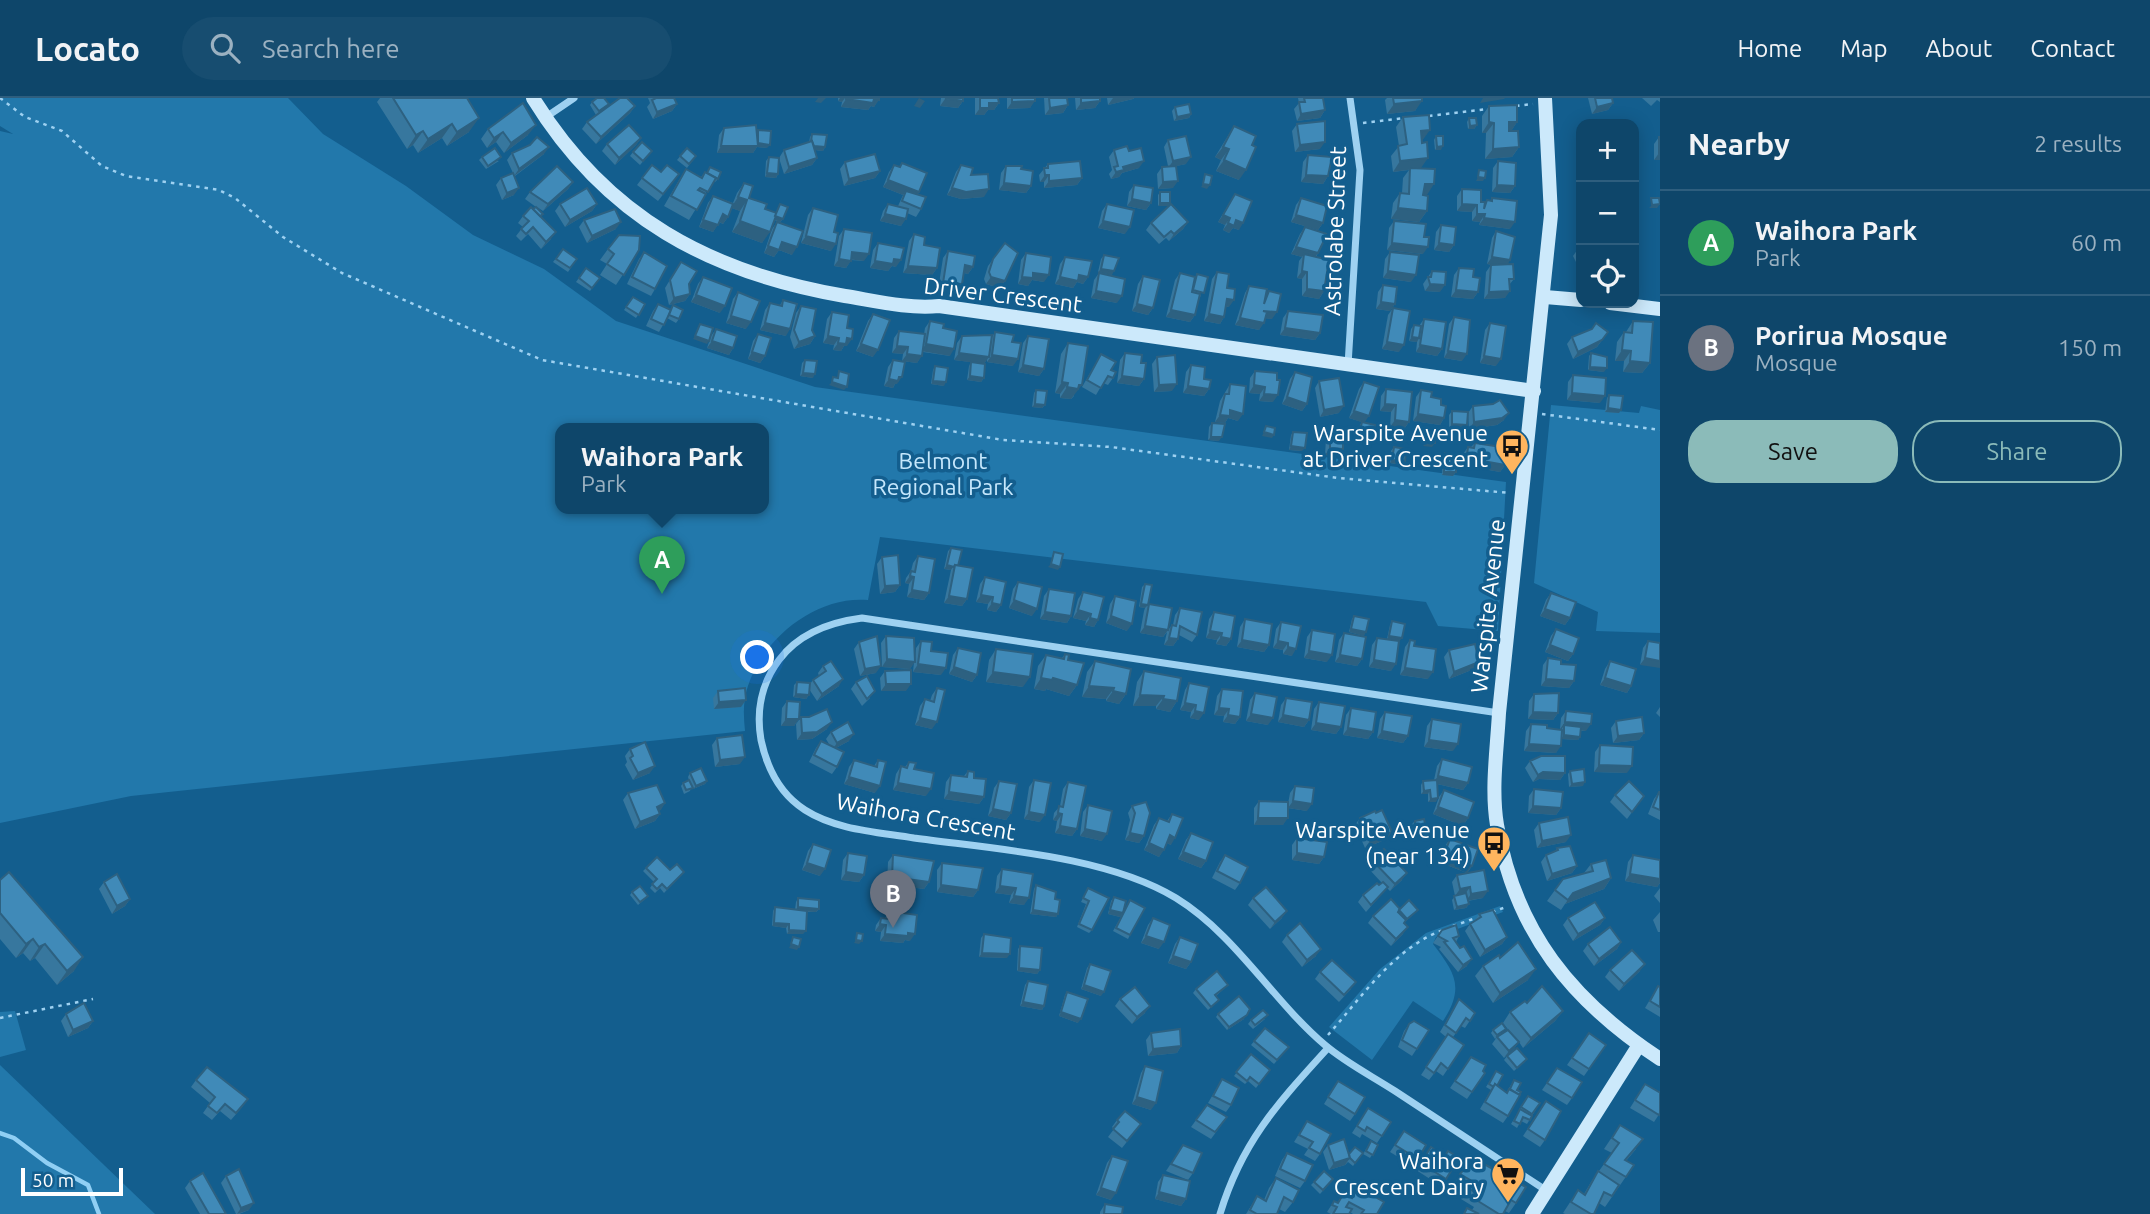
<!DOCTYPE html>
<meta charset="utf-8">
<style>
body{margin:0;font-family:Ubuntu,sans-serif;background:#174d70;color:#f1f3f6}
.controls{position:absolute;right:21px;top:21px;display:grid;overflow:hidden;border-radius:14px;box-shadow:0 4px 18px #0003}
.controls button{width:63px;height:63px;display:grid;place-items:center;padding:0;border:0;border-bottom:2px solid #2e5e7e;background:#0e466a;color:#f1f3f6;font:35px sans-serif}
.scale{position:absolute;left:21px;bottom:18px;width:102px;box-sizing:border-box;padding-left:7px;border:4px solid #fff;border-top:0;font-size:19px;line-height:24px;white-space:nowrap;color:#fff;-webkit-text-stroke:5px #135e8e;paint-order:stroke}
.you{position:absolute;left:758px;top:560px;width:24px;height:24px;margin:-18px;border:5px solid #fff;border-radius:50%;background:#1a73e8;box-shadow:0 0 0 10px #1a73e833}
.badge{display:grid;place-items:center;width:46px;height:46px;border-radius:50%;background:#8bbbb9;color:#fff;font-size:23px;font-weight:700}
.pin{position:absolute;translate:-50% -58px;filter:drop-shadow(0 2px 4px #0008)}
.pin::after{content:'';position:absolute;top:37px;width:24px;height:21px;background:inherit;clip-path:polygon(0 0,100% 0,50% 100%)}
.popup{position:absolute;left:555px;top:325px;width:214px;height:91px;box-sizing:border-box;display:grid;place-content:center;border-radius:14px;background:#0e466a;filter:drop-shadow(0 2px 5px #0005);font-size:23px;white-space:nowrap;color:#9bb1c1}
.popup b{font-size:26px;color:#f1f3f6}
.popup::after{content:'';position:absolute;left:50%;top:100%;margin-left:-14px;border:14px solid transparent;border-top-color:#0e466a}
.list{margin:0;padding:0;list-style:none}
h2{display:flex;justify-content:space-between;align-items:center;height:91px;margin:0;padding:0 28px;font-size:30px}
h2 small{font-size:23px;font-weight:400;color:#9bb1c1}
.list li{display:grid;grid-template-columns:46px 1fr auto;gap:21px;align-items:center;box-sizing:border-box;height:105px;padding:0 28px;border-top:2px solid #2e5e7e}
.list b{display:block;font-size:26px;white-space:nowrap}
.list p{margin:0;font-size:23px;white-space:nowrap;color:#9bb1c1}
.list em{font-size:23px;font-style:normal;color:#9bb1c1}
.actions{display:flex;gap:14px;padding:21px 28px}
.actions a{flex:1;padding:16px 0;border:2px solid #8bbbb9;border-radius:28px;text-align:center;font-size:24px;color:#8bbbb9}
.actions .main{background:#8bbbb9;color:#111}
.icon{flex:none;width:38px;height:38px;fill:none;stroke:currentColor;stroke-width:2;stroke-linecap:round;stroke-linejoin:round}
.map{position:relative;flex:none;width:1660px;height:1116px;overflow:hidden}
header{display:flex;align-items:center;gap:42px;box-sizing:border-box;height:98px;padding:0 35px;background:#0e466a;border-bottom:2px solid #2e5e7e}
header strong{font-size:33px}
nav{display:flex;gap:38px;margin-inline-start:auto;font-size:24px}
.search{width:490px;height:63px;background:#174d70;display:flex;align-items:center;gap:18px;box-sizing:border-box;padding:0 24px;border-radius:38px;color:#9bb1c1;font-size:26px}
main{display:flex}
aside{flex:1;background:#0e466a}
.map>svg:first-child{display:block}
</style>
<header>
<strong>Locato</strong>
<div class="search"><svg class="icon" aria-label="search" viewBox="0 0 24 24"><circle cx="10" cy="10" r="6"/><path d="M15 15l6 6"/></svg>Search here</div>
<nav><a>Home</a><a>Map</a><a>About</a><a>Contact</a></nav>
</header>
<main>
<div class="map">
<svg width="1660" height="1116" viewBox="0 0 1660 1116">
<rect width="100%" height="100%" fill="#135e8e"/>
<g fill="#2278ab" fill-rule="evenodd">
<path d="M 0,0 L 288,0 L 323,36 L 406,88 L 473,137 L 544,171 L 616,223 L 815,289 L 1506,384 L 1498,533 L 1438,528 L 1426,504 L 880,439 L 868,502 C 813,497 755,546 745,600 C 743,611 744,622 745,633 L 131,698 L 0,725 L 0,33 L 13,36 L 0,28 ZM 560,330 L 764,330 L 764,410 L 560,410 Z"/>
<polygon points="1551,307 1639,315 1641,308 1660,312 1660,535 1596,533 1598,514 1534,485"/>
<path d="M 1500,808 L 1503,814 L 1436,839 L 1433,846 C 1455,875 1465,889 1443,923 L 1413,903 L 1372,962 L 1329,929 L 1380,871 L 1426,835 Z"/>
<polygon points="15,913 26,952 0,959 0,914"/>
<polygon points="0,967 155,1116 0,1116"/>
</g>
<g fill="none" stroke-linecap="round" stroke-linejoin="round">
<polyline stroke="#90cff4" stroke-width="4.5" points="0,1035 14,1040 47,1065 88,1087 99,1116"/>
<g stroke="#9ed1f1" stroke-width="2.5" stroke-dasharray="3.5 5" stroke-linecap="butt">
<polyline points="0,0 25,19 62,33 102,68 126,78 219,92 235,100 283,139 342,175 542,262 1003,342 1111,349 1338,380 1510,395"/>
<polyline points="1516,8 1533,6"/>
<polyline points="1429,18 1488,11"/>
<polyline points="1363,25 1405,20"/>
<polyline points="1542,316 1660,332"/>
<polyline points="1492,814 1506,809"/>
<polyline points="1453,828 1476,820"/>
<polyline points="0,920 93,901"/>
<path d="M 1328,937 C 1361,900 1394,850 1443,832"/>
</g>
<g stroke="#9ed1f1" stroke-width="7">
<polyline points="546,19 574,0"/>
<polyline points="1348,267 1360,72 1350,0"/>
<path d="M 1499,615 L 862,520 C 831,524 799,535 779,562 C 761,586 756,613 761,642 C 767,670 780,696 805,712 C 836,732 878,734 914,740 C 994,751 1107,758 1176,800 C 1236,837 1272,902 1325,947 C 1346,965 1372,978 1395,993 C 1446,1027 1496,1059 1547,1093"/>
<path d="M 1220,1116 C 1242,1043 1279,1004 1328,950"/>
</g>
<g stroke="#cce9fb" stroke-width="14">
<path d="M 533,0 C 606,119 710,175 845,198 C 876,203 908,211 939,208 L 1534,293"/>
<path d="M 1545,0 L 1551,117 L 1499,615 C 1497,652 1491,691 1497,727 C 1515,834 1572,903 1660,961"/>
<polyline points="1545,199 1581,202"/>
<polyline points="1610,205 1660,211"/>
<polyline points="1532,1116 1639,947"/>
</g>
</g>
<g fill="#37779e">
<polygon points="380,0 468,0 467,1 469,34 447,48 442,40 418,55 413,47 407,51 377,4"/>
<polygon points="648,0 674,0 677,6 672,13 653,21 647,9 650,5"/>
<polygon points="838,0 879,0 874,9 871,8 868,12 841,9 842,4 838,3"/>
<polygon points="941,0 963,0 963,3 958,10 940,8"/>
<polygon points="975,0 998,0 999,5 994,12 988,12 984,17 975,17"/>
<polygon points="1007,0 1035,0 1030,10 1007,11"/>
<polygon points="1044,0 1067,0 1068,7 1063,15 1045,17"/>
<polygon points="1075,0 1100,0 1100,3 1095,10 1076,12"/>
<polygon points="1107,0 1134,0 1133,1 1108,7"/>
<polygon points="1298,0 1323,0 1325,12 1320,20 1297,23 1294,11 1299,5"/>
<polygon points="1387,0 1422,0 1415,13 1387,16 1385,2"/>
<polygon points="1588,0 1612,0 1613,5 1608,12 1592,16"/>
<polygon points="1642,0 1660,0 1660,4 1657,2 1651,8"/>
<polygon points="592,4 609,6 596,17 590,7"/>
<polygon points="635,8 630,15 596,46 582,31 587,24"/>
<polygon points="1489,8 1517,24 1511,33 1519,49 1512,59 1485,61 1486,35 1482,35 1482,18"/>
<polygon points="1175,9 1191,16 1189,20 1174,23 1172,13"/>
<polygon points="1403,19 1422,43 1421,70 1418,70 1427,97 1424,96 1427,113 1419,124 1391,121 1393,105 1400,95 1402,95 1403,80 1409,72 1393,74 1391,58 1399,48 1396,29"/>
<polygon points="1469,20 1477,27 1474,31 1468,31 1467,24"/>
<polygon points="1297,26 1320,51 1295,54 1292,33"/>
<polygon points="1234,28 1239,82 1216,73 1221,62 1215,59"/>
<polygon points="724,30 757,33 767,50 757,49 753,55 717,55 719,37"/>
<polygon points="488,31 528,37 504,55 496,44 487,50 481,41"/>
<polygon points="812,36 825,49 823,53 815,52 817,60 812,67 784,76 779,60 778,76 776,80 765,79 766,63 769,59 779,60 784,52 809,45 810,39"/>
<polygon points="1436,38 1441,52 1435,52 1434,42"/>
<polygon points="1659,39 1660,62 1654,62 1654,46"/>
<polygon points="641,40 636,47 615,67 602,53 607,46"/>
<polygon points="1168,42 1186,66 1176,68 1173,90 1158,91 1157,76 1162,69 1168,68 1164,49"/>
<polygon points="687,50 696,58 687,70 677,62"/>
<polygon points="1114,52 1129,53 1139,70 1122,75 1119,79 1111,81 1109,76 1112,72 1109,59"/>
<polygon points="652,53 640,67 630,58 633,54"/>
<polygon points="512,55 544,56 515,78 514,97 502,102 496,87 501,80 513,75 507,62"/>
<polygon points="1308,57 1328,78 1323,86 1301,84 1303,64"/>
<polygon points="482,59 499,63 486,71 479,62"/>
<polygon points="1498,63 1515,88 1510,95 1492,94 1493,70"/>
<polygon points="845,64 880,73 875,80 844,88 840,71"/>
<polygon points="902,65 919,94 918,96 921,111 916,119 907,115 901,128 880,123 883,113 888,106 898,108 903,97 883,89 889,74 894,67 899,69"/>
<polygon points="1048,66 1082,80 1077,87 1044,90 1044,84 1040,84 1039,77"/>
<polygon points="652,67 661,74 679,76 658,103 637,87"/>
<polygon points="961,67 971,77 984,99 961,101 947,97 956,74"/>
<polygon points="1006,68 1021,71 1031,88 1026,95 999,92 1001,75"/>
<polygon points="710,69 718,81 715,84 713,83 689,122 664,108 679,82 686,71 701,79 705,74 707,75"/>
<polygon points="573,84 568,91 543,113 537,109 543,116 541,119 551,141 541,151 528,136 521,143 516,138 523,129 518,125 523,118 536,109 525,101 530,94"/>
<polygon points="744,85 749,100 765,111 776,115 780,106 783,121 780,124 774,122 762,145 732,134 740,113 732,110 728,119 723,126 719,124 713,134 699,129 708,105 713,98 733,105 737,95"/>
<polygon points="1134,87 1151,105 1146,112 1127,108 1129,94"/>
<polygon points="1462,91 1481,104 1485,105 1487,102 1490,103 1492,100 1510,131 1479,127 1480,124 1472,123 1472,114 1457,113 1457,98"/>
<polygon points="1160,94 1170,105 1168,108 1158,108 1158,97"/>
<polygon points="1235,96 1239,132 1233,130 1229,135 1223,132 1225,127 1218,124"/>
<polygon points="1301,100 1323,125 1318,132 1291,124 1296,107"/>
<polygon points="560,106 597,106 592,113 565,129 555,113"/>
<polygon points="1107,106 1125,136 1098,130 1102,113"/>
<polygon points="813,110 834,134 831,153 801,145 808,117"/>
<polygon points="584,122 616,131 587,145 579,129"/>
<polygon points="1394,123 1423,156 1387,152 1389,130"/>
<polygon points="777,124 792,157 779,152 774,159 764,155 772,131"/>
<polygon points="1188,124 1183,131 1169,143 1166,140 1159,146 1146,132 1151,125"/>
<polygon points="1441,127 1454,147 1449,154 1434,152 1436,134"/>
<polygon points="1305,129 1318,155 1316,159 1324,193 1319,201 1302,198 1302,181 1297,180 1299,163 1302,159 1291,156 1300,136"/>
<polygon points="844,131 864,163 851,162 846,170 834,168 839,138"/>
<polygon points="1496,133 1514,181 1509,187 1505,200 1484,201 1486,174 1491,167 1493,167 1487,166 1492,140"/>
<polygon points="914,136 924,147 937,170 932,177 903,175 909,143"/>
<polygon points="878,145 896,169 892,168 888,173 870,170 873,152"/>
<polygon points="1005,145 1005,183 1000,190 986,186 984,181 988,168"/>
<polygon points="1581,150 1581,174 1573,158 1578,151"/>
<polygon points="563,151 577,161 568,174 553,164"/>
<polygon points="608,151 639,152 616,187 600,177 607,166 600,162"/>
<polygon points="948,153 973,169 968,176 964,175 962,186 957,193 938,192 943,160"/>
<polygon points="644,154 655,191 651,198 627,186 639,161"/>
<polygon points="1390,154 1411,184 1383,180 1385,161"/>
<polygon points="1026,155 1044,184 1032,182 1028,188 1018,186 1021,162"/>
<polygon points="1104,157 1112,177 1098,174 1101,161"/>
<polygon points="1065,159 1088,179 1083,186 1077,184 1073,190 1055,186 1060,166"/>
<polygon points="681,164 690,196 685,203 669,207 665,190"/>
<polygon points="586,170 600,180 590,193 576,184"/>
<polygon points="1459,170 1473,179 1478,194 1473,201 1451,199 1454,177"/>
<polygon points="1432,173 1440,194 1425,193 1423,186"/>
<polygon points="1217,174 1227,190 1229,209 1226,209 1224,219 1220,226 1204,223 1212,181"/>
<polygon points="1099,175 1117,205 1091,200 1094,182"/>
<polygon points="1180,175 1195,179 1197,176 1201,199 1200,198 1195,217 1190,224 1166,219 1175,182"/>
<polygon points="1143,178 1153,210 1148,217 1132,213 1138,186"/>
<polygon points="703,179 720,215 691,204 698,186"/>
<polygon points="1383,187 1395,206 1390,213 1376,211 1378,194"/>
<polygon points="1249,188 1266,197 1269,193 1272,221 1265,220 1259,232 1235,227 1245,195"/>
<polygon points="738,194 746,231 726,225 733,201"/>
<polygon points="633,199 645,206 636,220 624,212"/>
<polygon points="783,202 786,238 760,232 765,212 770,205 780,207"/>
<polygon points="658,206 670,212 673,207 679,221 676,225 667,220 659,234 646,228 653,213"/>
<polygon points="801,208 815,238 810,246 794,251 790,239 796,215"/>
<polygon points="1393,210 1399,254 1382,251 1388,217"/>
<polygon points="1288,213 1320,235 1315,242 1280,237 1283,220"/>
<polygon points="832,214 847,230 847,248 844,248 841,253 833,252 834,247 823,245 827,221"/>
<polygon points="873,216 873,259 856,253 868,223"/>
<polygon points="1454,219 1462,263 1444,260 1449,226"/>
<polygon points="1424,221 1442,251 1437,258 1416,254 1417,244 1409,243 1411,231 1414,227 1419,228"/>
<polygon points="930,223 943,230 950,258 923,254 917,265 902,263 903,256 892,255 894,240 899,233 924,236 925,230"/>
<polygon points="1633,223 1650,265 1642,275 1623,274 1624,263 1615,263 1617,244 1624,234 1626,234"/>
<polygon points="1490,225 1496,268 1480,265 1485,232"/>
<polygon points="716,231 733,250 729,257 707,250 711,238"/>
<polygon points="1592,231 1608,234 1597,249 1573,261 1567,246 1572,239"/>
<polygon points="995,234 1012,244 1013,268 987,264 987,261 984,266 984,280 981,284 967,282 969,268 971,264 954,262 957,245 962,238 992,239"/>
<polygon points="758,236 765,258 760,265 748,261 753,243"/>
<polygon points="1028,238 1044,271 1039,278 1018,274 1023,245"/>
<polygon points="1068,245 1074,298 1071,301 1060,300 1060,296 1055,295 1061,256"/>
<polygon points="1125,255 1141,265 1144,281 1139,288 1117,285 1120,262"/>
<polygon points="1591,255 1604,274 1588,272 1589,258"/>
<polygon points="1101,256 1111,272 1113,280 1108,287 1103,285 1096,297 1082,289"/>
<polygon points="1157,259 1172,293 1154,294 1152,266"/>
<polygon points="805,262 813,280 800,278 802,265"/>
<polygon points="893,262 897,286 895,286 893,290 884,288 888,269"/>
<polygon points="1191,267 1204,281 1209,291 1204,298 1183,295 1186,274"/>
<polygon points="935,268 944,288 931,286 933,272"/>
<polygon points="1255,273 1273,304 1259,303 1260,296 1249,295 1250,280"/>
<polygon points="1295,274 1307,306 1302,313 1282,306 1290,281"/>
<polygon points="1573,277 1600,305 1567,302 1568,284"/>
<polygon points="1319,283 1339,315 1320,319 1315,290"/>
<polygon points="1364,284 1364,324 1372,340 1369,344 1356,340 1360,327 1362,324 1349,320 1359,291"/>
<polygon points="1230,286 1238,323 1228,320 1225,325 1215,324 1220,303"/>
<polygon points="1386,291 1409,324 1404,331 1390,329 1391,314 1380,313 1381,298"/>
<polygon points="1036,292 1045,307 1042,310 1032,309 1034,295"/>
<polygon points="1421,292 1441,307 1444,320 1440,327 1413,323 1416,299"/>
<polygon points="1609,297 1621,312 1619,315 1605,314 1607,300"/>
<polygon points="1473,308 1504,322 1497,327 1469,331 1468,316 1465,331 1449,330 1449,317 1452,313 1468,315"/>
<polygon points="1212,325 1219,343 1208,342 1209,329"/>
<polygon points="1293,334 1302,353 1289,352 1291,337"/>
<polygon points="1330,334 1343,351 1338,358 1325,357 1326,341"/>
<polygon points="1475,345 1505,367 1500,374 1467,368 1467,366 1462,365 1463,356 1468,349 1471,349"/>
<polygon points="1394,349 1405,363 1402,367 1390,365 1391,353"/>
<polygon points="1445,355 1456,374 1453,378 1442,377 1443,358"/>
<polygon points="951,450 967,501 962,508 944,505 951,472 944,471 948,453"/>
<polygon points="918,458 929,495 924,502 907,499 909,486 905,485 906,480 911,473 913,465"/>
<polygon points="882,459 900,487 895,494 880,496 877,466"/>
<polygon points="985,479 1001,507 996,514 987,512 988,506 976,504 980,486"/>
<polygon points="1018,484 1032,518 1009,510 1013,491"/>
<polygon points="1145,486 1149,506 1168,532 1172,527 1173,527 1175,517 1180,510 1197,537 1192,544 1179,537 1178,541 1173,548 1164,547 1167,534 1163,539 1140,535 1144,513 1145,510 1139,509 1142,489"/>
<polygon points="1049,491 1071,518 1067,525 1040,521 1044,498"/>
<polygon points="1083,494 1098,522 1094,529 1085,527 1086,523 1073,520 1078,501"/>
<polygon points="1551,495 1570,520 1565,527 1540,518 1546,502"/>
<polygon points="1115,498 1127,533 1106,525 1110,506"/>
<polygon points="1214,514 1231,541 1226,548 1216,546 1217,542 1206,540 1209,521"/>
<polygon points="1354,518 1364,538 1349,534 1352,521"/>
<polygon points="1245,521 1269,547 1264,554 1237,549 1240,529"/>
<polygon points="1392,523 1399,544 1391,573 1369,569 1372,547 1377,540 1387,541 1390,527"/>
<polygon points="1281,524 1292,558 1283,556 1283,552 1273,550 1276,531"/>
<polygon points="1556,531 1573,556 1568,563 1545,554 1551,538"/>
<polygon points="1312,532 1327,564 1304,560 1307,539"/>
<polygon points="1344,535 1362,561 1357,568 1335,564 1339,542"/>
<polygon points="886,538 915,562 916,550 921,543 931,553 941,577 913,574 914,564 910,571 882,569 881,545"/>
<polygon points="1410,542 1414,548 1428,581 1400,577 1405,549"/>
<polygon points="1648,543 1660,545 1640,567 1643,550"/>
<polygon points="859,544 876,575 860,578 854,551"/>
<polygon points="958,550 977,577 972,584 949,576 953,557"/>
<polygon points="996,551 1023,589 986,584 989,562"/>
<polygon points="1449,552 1474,571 1449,581 1444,559"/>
<polygon points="1065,556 1077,587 1069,598 1046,591 1045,593 1034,591 1038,568 1046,557 1062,560"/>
<polygon points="1548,560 1561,566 1574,583 1569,590 1541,588 1543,567"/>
<polygon points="1095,563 1126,596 1119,606 1106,603 1106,601 1082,599 1087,574"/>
<polygon points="1610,563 1631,588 1627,595 1600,587 1605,571"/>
<polygon points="823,568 839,588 817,603 809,591 809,597 806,601 793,599 794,587 797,584 810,586 813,582 819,578 818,575"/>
<polygon points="885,573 906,593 881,593 880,580"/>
<polygon points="1144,573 1177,603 1170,614 1156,611 1156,608 1133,608 1137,584"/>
<polygon points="856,584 870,600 862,608 851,591"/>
<polygon points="1189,585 1199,622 1190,620 1191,614 1180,612 1185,592"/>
<polygon points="937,590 932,631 915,627 920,608 925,601 930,603 932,597"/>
<polygon points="1222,591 1240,619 1235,626 1223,624 1224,618 1214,617 1217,598"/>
<polygon points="718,593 741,609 714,611 713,600"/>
<polygon points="1255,595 1268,627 1246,623 1250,602"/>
<polygon points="1534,596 1558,615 1553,622 1528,621 1529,603"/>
<polygon points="1286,600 1309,622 1304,629 1278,624 1281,607"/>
<polygon points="787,603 799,621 794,628 781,628 782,610"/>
<polygon points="1319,604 1341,629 1336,636 1311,632 1314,611"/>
<polygon points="1660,609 1660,619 1656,615"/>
<polygon points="1351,610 1373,634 1368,641 1343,637 1346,617"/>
<polygon points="1566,613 1586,633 1580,633 1580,639 1578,642 1562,641 1556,655 1524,653 1526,633 1531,626 1547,630 1562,632 1560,631 1561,620"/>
<polygon points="1385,614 1408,638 1403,645 1377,640 1380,621"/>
<polygon points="801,619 827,631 812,641 797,642 796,626"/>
<polygon points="1432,621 1453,653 1424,649 1427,628"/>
<polygon points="1616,623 1644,635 1639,642 1613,645 1611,630"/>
<polygon points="831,634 849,643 836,650 837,669 832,676 809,664 816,650 821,643 829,646 826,641"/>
<polygon points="717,640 740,666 715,669 712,647"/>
<polygon points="1600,647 1627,675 1594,674 1595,654"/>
<polygon points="630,651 650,675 633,682 625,667 627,664 625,658"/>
<polygon points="1442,661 1468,685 1463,692 1437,686 1436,704 1428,704 1428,696 1421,696 1421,687 1423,683 1434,682 1437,668"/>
<polygon points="854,662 874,668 878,662 875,695 844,686 849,669"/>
<polygon points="1530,663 1565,675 1560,682 1539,681 1533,684 1525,670"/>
<polygon points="909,664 914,671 926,698 893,692 896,676 901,668 905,669"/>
<polygon points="968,673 974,680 984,699 979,706 944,701 946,684 951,677 964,678"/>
<polygon points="1570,673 1583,688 1569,689 1568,676"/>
<polygon points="690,675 707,683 705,686 693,691 692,687 690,693 684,696 681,688 683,685 689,682 688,679"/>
<polygon points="1034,682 1040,724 1024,721 1029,689"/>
<polygon points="999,683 1011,715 1006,722 988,718 994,690"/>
<polygon points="1068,684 1077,731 1072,738 1055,735 1057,723 1053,722 1054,715 1060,708 1063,691"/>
<polygon points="1295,688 1307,713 1288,710 1283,727 1254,727 1254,710 1259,703 1288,706 1290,695"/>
<polygon points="1534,691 1561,710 1556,717 1528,715 1529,698"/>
<polygon points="1444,692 1468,720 1463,728 1433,716 1439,699"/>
<polygon points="1659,694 1660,694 1660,722 1648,716 1654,701"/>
<polygon points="628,695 665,705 659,713 660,716 655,723 635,731 623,702"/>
<polygon points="1615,697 1644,698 1627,721 1610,704"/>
<polygon points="1088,707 1102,743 1080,738 1083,714"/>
<polygon points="1132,708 1144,738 1139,745 1125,742 1130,722 1128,715"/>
<polygon points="1172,716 1171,747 1167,745 1159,759 1144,752 1154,727 1159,720 1167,723"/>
<polygon points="1360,720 1387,741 1365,750 1355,727"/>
<polygon points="1415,723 1426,730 1423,734 1414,735 1412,726"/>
<polygon points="1539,725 1566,744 1537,750 1534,732"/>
<polygon points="1191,735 1206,763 1201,770 1178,761 1186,742"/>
<polygon points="1297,740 1324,759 1319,766 1292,762 1292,747"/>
<polygon points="1450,741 1472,768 1467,775 1439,764 1445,748"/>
<polygon points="813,746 820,778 802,772 808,753"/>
<polygon points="1557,750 1577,768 1572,775 1547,783 1541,764 1546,757 1555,754"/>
<polygon points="848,755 864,777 859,784 841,782 843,762"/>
<polygon points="893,757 929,784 924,791 887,786 888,764"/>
<polygon points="1225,757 1240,785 1235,792 1212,780 1220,764"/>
<polygon points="1633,757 1660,762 1660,785 1657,789 1625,783 1628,764"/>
<polygon points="1372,762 1402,782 1390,793 1387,790 1366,814 1358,804 1363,797 1382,785 1367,769"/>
<polygon points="942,765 978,792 973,799 937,794 937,772"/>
<polygon points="1591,766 1611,780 1604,791 1565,806 1561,812 1547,803 1563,781 1584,775"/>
<polygon points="646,770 670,772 684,774 664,795 660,790 655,795 650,790 654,784 643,773"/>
<polygon points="1002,771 1033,776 1024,807 1009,805 1011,797 995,795 997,778"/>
<polygon points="1457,777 1483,800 1468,803 1469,806 1466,810 1454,812 1452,802 1455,798 1452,784"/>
<polygon points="0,782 74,873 57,887 35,860 30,863 23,855 16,860 0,841"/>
<polygon points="104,784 130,801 125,808 112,816 99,791"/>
<polygon points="1036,787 1055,801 1058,816 1056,819 1030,816 1034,791"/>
<polygon points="1088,790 1092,832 1089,835 1077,829 1086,806 1081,804"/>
<polygon points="1660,790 1660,805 1654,798"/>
<polygon points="632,794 645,801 638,807 630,797"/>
<polygon points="1114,799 1123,814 1130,802 1130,837 1128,841 1113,833 1122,817 1120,819 1108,816 1111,803"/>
<polygon points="798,800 819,811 816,814 807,814 803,836 787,836 786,830 772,828 773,813 775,809 795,812 796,804"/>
<polygon points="1253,800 1282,820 1270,831 1248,807"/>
<polygon points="1400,810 1418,812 1405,824 1403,836 1391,848 1368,825 1373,818"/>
<polygon points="890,813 910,843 905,842 903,845 880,843 881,834 875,833 876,827 881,820 885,820"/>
<polygon points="1660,814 1660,834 1658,834 1653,822"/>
<polygon points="1479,816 1507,839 1502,846 1480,859 1465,833 1470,826 1474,824"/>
<polygon points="1153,820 1159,851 1141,845 1148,827"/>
<polygon points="1568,820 1605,820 1600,827 1573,843 1563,827"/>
<polygon points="1442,832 1459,838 1456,844 1467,868 1458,874 1439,851 1441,849 1433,845"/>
<polygon points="984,836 1007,860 979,859 981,840"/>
<polygon points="1287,837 1316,858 1302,869 1282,844"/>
<polygon points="1180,839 1191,864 1186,871 1168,865 1175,846"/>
<polygon points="1621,844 1617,851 1594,868 1583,853 1588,846"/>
<polygon points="1020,848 1040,872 1037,876 1017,873 1018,851"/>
<polygon points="1500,860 1528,882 1493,905 1475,878 1483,868"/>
<polygon points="1090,866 1101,898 1081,891 1087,870"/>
<polygon points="1610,872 1640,873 1619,893 1605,879"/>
<polygon points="1320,874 1351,891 1339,904 1315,881"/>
<polygon points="1028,883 1044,908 1042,912 1020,908 1025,887"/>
<polygon points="1228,887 1216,898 1219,902 1208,912 1193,895 1196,891"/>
<polygon points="1658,888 1660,889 1660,919 1645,910"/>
<polygon points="1067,894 1078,925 1059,918 1065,897"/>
<polygon points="1120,901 1145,915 1132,926 1115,908"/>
<polygon points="1459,901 1475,915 1465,930 1461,928 1453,939 1464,947 1443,978 1436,973 1429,982 1421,977 1446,939 1440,934"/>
<polygon points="1527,905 1563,913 1555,923 1523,950 1519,944 1514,951 1504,960 1492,946 1497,939 1514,939 1503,925 1510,914"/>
<polygon points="66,916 93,923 88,930 68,939 61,923"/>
<polygon points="1218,916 1244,921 1227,932 1216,919"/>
<polygon points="1265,921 1253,931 1248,926 1251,922"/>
<polygon points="1409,926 1429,932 1412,958 1398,949 1404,933"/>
<polygon points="1265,930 1289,949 1274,966 1251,947"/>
<polygon points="1493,932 1503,934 1495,941 1491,935"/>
<polygon points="1151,935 1181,948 1177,955 1148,958 1146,942"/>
<polygon points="1589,935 1606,947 1584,978 1567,967"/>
<polygon points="1251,956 1270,972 1256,990 1248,983 1245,986 1234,978"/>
<polygon points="1507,958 1527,961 1514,973 1504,962"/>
<polygon points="1471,959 1485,975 1467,1001 1450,990"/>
<polygon points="1145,968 1151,1012 1132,1006 1141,975"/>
<polygon points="1557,970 1572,1000 1567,1007 1542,992"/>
<polygon points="1496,973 1497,988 1506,995 1514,982 1517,992 1508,1018 1503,1025 1480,1011 1491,992 1486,989"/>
<polygon points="1222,981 1231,1007 1226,1014 1208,1005"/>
<polygon points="196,982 243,1008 231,1022 220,1013 212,1022 203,1015 210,1005 191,989"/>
<polygon points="1338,983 1355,1016 1350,1023 1324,1006"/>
<polygon points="1645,986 1660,1015 1654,1024 1630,1010"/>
<polygon points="1528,998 1540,1005 1527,1026 1521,1023 1517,1030 1511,1026"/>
<polygon points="1546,1003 1545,1042 1540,1049 1523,1038"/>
<polygon points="1207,1007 1222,1026 1211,1041 1191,1029"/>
<polygon points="1368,1010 1391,1024 1377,1045 1362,1036 1360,1040 1352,1035"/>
<polygon points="1117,1022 1141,1026 1122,1050 1108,1039 1114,1031 1112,1029"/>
<polygon points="1307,1023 1320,1056 1315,1063 1304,1057 1308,1051 1294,1044"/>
<polygon points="1620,1027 1636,1051 1626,1063 1634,1067 1605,1109 1599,1105 1594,1116 1565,1116 1563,1115 1578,1092 1584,1096 1591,1084 1612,1055 1604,1051"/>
<polygon points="1404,1033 1418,1061 1413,1068 1390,1054"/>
<polygon points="1371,1043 1378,1047 1370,1060 1363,1056"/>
<polygon points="1183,1047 1193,1075 1188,1082 1166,1073"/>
<polygon points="1328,1047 1349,1056 1363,1055 1353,1068 1348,1064 1345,1067 1329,1072 1323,1054"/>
<polygon points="1431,1049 1446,1081 1441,1088 1416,1072"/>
<polygon points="1287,1055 1305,1083 1300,1090 1275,1078 1282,1062"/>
<polygon points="1112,1058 1111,1102 1096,1097 1107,1065"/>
<polygon points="1460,1076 1516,1105 1509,1115 1505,1113 1503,1116 1463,1116 1467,1110 1472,1112 1474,1109 1461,1101 1465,1094 1453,1087"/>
<polygon points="1163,1077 1186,1101 1181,1108 1155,1101 1158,1084"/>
<polygon points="226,1078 249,1112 239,1116 236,1116 221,1085"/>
<polygon points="1276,1080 1293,1104 1285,1114 1279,1111 1277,1116 1246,1116 1257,1098 1264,1102 1269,1090"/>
<polygon points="190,1083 226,1116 200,1116 185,1090"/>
<polygon points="1314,1084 1330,1085 1320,1096 1311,1087"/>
<polygon points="1358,1089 1377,1116 1353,1116 1350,1114 1349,1116 1331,1116 1327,1114 1334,1103 1338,1104 1344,1095 1351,1099"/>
<polygon points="1105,1106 1122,1116 1100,1116 1100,1114"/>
</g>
<g fill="#2d6181">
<polygon points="818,0 826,0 821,5 815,4"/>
<polygon points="840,0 845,0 842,4 838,3"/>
<polygon points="919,0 925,3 920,10 914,8"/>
<polygon points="1113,0 1134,0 1133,1 1108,7"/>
<polygon points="1483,0 1505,0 1504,1 1480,5"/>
<polygon points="846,1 874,1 879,2 874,9 871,8 868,12 841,9"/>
<polygon points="945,1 963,3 958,10 940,8"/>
<polygon points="1035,3 1030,10 1007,11 1012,4"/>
<polygon points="1100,3 1095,10 1076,12 1081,5"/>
<polygon points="1422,3 1415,13 1387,16 1394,6"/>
<polygon points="989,5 999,5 994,12 988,12 984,17 975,17 980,10"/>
<polygon points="1613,5 1608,12 1592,16 1597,9"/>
<polygon points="677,6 672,13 653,21 657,14"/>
<polygon points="1068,7 1063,15 1045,17 1050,10"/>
<polygon points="635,8 630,15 596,46 601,39"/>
<polygon points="1325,12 1320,20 1297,23 1301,16"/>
<polygon points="1191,16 1189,20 1174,23 1177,19"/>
<polygon points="479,20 469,34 447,48 457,34"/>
<polygon points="1489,24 1494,25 1486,35 1482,35"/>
<polygon points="1509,24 1517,24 1510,35 1501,35"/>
<polygon points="452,26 442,40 418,55 428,41"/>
<polygon points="536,27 528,37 504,55 511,45"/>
<polygon points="1477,27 1474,31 1468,31 1470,28"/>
<polygon points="1430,32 1422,43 1414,43 1421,33"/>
<polygon points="423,33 413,47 407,51 416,37"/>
<polygon points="503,34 496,44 487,50 494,40"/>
<polygon points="641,40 636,47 615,67 619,60"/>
<polygon points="1325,44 1320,51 1295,54 1300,47"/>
<polygon points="756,45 770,47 767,50 757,49 753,55 717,55 721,48"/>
<polygon points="810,47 825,49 823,53 808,51"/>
<polygon points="1443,48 1441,52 1435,52 1437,49"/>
<polygon points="549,49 544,56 514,78 519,71"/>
<polygon points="1223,49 1229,51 1221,62 1215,59"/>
<polygon points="1519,49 1512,59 1485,61 1493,51"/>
<polygon points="1659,55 1660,55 1660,62 1654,62"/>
<polygon points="1191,59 1186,66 1168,70 1173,63"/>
<polygon points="817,60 812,67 784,76 789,69"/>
<polygon points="1428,60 1421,70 1393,74 1400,63"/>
<polygon points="1224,62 1246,72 1239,82 1216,73"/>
<polygon points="1144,63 1139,70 1122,75 1119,79 1111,81 1116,74 1123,69"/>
<polygon points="880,73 875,80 844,88 849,81"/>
<polygon points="767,75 778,76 776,80 765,79"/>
<polygon points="1045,77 1049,77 1044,84 1040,84"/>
<polygon points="1306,77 1328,78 1323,86 1301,84"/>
<polygon points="1478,79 1485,80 1483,83 1476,83"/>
<polygon points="1082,80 1077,87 1044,90 1049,83"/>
<polygon points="888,82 919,94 914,101 906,93 903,97 883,89"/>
<polygon points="1178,83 1173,90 1158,91 1163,84"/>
<polygon points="573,84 568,91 543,113 548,106"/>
<polygon points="1004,85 1031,88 1026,95 999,92"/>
<polygon points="1203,86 1210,87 1207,91 1201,89"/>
<polygon points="1425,86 1434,86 1427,97 1418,96"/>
<polygon points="1497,87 1515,88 1510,95 1492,94"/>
<polygon points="519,90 514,97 502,102 507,95"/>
<polygon points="952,90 989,91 984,99 961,101 947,97"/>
<polygon points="738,99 747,102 740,113 731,110"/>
<polygon points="1132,101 1151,105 1146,112 1127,108"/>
<polygon points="1160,105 1170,105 1168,108 1158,108"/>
<polygon points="597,106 592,113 565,129 570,122"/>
<polygon points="1462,106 1477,107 1472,114 1457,113"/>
<polygon points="1660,106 1657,110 1649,110 1652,107"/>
<polygon points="1398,110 1427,113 1419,124 1391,121"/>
<polygon points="723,116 728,119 723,126 718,123"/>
<polygon points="885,116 906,121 901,128 880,123"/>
<polygon points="1477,116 1485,116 1480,124 1472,123"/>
<polygon points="1223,117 1230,120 1225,127 1218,124"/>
<polygon points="1296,117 1323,125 1318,132 1291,124"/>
<polygon points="775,118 783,121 780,124 773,121"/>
<polygon points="1484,120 1515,124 1510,131 1479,127"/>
<polygon points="703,122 718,127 713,134 699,129"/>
<polygon points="1236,122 1243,125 1239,132 1233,130 1229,135 1223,132 1228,125"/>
<polygon points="740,123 770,134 762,145 732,134"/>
<polygon points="1103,123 1130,129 1125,136 1098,130"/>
<polygon points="621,124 616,131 587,145 592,138"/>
<polygon points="1188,124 1183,131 1169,143 1174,136"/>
<polygon points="556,134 551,141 541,151 546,144"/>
<polygon points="806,138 836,146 831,153 801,145"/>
<polygon points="782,144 797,149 792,157 779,152 774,159 764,155 768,148"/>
<polygon points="1392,145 1428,149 1423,156 1387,152"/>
<polygon points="1439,145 1454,147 1449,154 1434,152"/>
<polygon points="1296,149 1318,155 1313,162 1304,156 1302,159 1291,156"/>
<polygon points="852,154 869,156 864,163 847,161"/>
<polygon points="1492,159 1510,162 1506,170 1487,166"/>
<polygon points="839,161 851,163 846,170 834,168"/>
<polygon points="894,161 901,162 896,169 892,168 888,173 870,170 875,163"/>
<polygon points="965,167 973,169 968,176 960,174"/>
<polygon points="908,168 937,170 932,177 903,175"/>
<polygon points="1101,171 1114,173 1112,177 1098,174"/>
<polygon points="1302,173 1307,174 1302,181 1297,180"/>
<polygon points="1388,173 1416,177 1411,184 1383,180"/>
<polygon points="1033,175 1049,177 1044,184 1032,182 1028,188 1018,186 1022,179"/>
<polygon points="1079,177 1088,179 1083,186 1077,184 1073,190 1055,186 1060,179"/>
<polygon points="991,179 1005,183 1000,190 986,186"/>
<polygon points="943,185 962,186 957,193 938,192"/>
<polygon points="1430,186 1445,187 1440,194 1425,193"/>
<polygon points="1307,191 1324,193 1319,201 1302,198"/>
<polygon points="1456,192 1478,194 1473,201 1451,199"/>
<polygon points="1096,193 1122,198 1117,205 1091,200"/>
<polygon points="1510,193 1505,200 1484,201 1489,194"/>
<polygon points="690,196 685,203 669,207 674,200"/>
<polygon points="696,197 725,208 720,215 691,204"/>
<polygon points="1227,201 1234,202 1229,209 1222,208"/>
<polygon points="1381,204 1395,206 1390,213 1376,211"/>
<polygon points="1137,206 1153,210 1148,217 1132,213"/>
<polygon points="1171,212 1195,217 1190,224 1166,219"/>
<polygon points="1263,213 1277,214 1272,221 1258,220"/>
<polygon points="1209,216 1224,219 1220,226 1204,223"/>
<polygon points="731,218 751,224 746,231 726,225"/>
<polygon points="1240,220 1264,225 1259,232 1235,227"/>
<polygon points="765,225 790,231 786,238 760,232"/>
<polygon points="1285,230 1320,235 1315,242 1280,237"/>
<polygon points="695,238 709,243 707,246 693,241"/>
<polygon points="815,238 810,246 794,251 799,244"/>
<polygon points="828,238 839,240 834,247 823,245"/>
<polygon points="1412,239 1419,240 1417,244 1409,243"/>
<polygon points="847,240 852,241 847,248 844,248 841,253 833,252 838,245"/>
<polygon points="1602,242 1597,249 1573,261 1578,254"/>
<polygon points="712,243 733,250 729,257 707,250"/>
<polygon points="1387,244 1404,247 1399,254 1382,251"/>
<polygon points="861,246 878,252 873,259 856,253"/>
<polygon points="926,246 954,251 950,258 921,253"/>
<polygon points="1420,247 1442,251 1437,258 1416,254"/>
<polygon points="897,248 908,249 903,256 892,255"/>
<polygon points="1622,252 1631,253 1624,263 1615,263"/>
<polygon points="1448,253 1467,256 1462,263 1444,260"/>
<polygon points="752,254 765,258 760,265 748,261"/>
<polygon points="959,255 989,259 984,266 954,262"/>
<polygon points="907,256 922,258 917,265 902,263"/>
<polygon points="992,257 1018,261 1013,268 987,264"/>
<polygon points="1484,258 1501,261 1496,268 1480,265"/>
<polygon points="1630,263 1650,265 1642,275 1623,274"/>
<polygon points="1023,267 1044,271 1039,278 1018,274"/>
<polygon points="1590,269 1607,270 1604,274 1588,272"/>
<polygon points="803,275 815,276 813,280 800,278"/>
<polygon points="970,278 984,280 981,284 967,282"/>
<polygon points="1122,278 1144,281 1139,288 1117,285"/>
<polygon points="899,279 902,279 897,286 895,286 893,290 884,288 889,281"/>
<polygon points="933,283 946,284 944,288 931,286"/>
<polygon points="832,284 847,289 844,292 829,287"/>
<polygon points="1062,284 1068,285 1060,296 1055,295"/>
<polygon points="1177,286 1172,293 1154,294 1159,287"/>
<polygon points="1079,287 1082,287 1071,301 1060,300 1067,289"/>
<polygon points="1254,287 1265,289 1260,296 1249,295"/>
<polygon points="1188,288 1209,291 1204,298 1183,295"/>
<polygon points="1572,295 1605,298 1600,305 1567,302"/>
<polygon points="1264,296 1278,297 1273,304 1259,303"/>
<polygon points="1287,299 1307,306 1302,313 1282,306"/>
<polygon points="1035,306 1045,307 1042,310 1032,309"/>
<polygon points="1385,306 1396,307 1391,314 1380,313"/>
<polygon points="1344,308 1339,315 1320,319 1324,312"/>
<polygon points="1608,310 1621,312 1619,315 1605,314"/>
<polygon points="1230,312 1243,316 1238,323 1228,320 1225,325 1215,324 1220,317"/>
<polygon points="1354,313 1369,318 1364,325 1349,320"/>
<polygon points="1509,315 1504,322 1497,327 1469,331 1474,324"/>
<polygon points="1418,316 1444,320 1440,327 1413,323"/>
<polygon points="1395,322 1409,324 1404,331 1390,329"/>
<polygon points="1452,326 1467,327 1465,331 1449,330"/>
<polygon points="1264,334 1274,337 1272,340 1262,338"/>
<polygon points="1359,337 1372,340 1369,344 1356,340"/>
<polygon points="1211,339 1222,339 1219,343 1208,342"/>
<polygon points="1426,345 1435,345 1432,349 1423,348"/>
<polygon points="1291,348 1305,350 1302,353 1289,352"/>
<polygon points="1330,350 1343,351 1338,358 1325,357"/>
<polygon points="1467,358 1472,359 1467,366 1462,365"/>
<polygon points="1472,361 1505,367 1500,374 1467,368"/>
<polygon points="1392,362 1405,363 1402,367 1390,365"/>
<polygon points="1444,374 1456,374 1453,378 1442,377"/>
<polygon points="1051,466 1060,469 1058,472 1048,469"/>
<polygon points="947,467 953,469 951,472 944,471"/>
<polygon points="910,478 914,479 909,486 905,485"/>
<polygon points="900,487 895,494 880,496 885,488"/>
<polygon points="912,492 929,495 924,502 907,499"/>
<polygon points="981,497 993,499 988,506 976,504"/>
<polygon points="949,498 967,501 962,508 944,505"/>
<polygon points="1014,502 1037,511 1032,518 1009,510"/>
<polygon points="992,505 1001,507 996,514 987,512"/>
<polygon points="1141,506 1148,507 1145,510 1139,509"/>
<polygon points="1545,511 1570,520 1565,527 1540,518"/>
<polygon points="1078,512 1091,516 1086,523 1073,520"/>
<polygon points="1045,514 1071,518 1067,525 1040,521"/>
<polygon points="1111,518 1132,526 1127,533 1106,525"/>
<polygon points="1090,520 1098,522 1094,529 1085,527"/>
<polygon points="1145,528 1168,532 1163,539 1140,535"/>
<polygon points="1351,531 1366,534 1364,538 1349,534"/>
<polygon points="1210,533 1222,535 1217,542 1206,540"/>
<polygon points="1389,538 1402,540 1399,544 1387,541"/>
<polygon points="1221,539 1231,541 1226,548 1216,546"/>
<polygon points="1169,540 1178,541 1173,548 1164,547"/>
<polygon points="1242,542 1269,547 1264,554 1237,549"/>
<polygon points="1278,543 1288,545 1283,552 1273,550"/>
<polygon points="1550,547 1573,556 1568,563 1545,554"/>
<polygon points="1288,549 1296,551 1292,558 1283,556"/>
<polygon points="1309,553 1332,557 1327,564 1304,560"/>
<polygon points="1340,557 1362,561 1357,568 1335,564"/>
<polygon points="1645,560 1660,563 1660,570 1640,567"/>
<polygon points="887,561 915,564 910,571 882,569"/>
<polygon points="1374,562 1396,566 1391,573 1369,569"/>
<polygon points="1479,564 1474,571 1449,581 1454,574"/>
<polygon points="918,566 946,570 941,577 913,574"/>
<polygon points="881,568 876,575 860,578 865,571"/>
<polygon points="954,569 977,577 972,584 949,576"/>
<polygon points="1405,570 1433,574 1428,581 1400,577"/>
<polygon points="993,574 1030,579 1023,589 986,584"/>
<polygon points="1041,580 1053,580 1077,587 1069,598 1046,591 1045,593 1034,591"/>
<polygon points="1605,580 1631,588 1627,595 1600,587"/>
<polygon points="843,581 839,588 817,603 822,596"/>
<polygon points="1546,581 1574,583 1569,590 1541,588"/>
<polygon points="886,586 911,586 906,593 881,593"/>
<polygon points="1089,588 1114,590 1106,601 1082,599"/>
<polygon points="1113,593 1126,596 1119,606 1106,603"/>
<polygon points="796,596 809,597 806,601 793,599"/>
<polygon points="1140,597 1164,598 1156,608 1133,608"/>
<polygon points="1163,601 1177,603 1170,614 1156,611"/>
<polygon points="746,602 741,609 714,611 719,604"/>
<polygon points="1185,605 1196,607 1191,614 1180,612"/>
<polygon points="1219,610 1229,611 1224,618 1214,617"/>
<polygon points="1195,613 1204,615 1199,622 1190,620"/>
<polygon points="1533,614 1558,615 1553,622 1528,621"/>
<polygon points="1251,616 1273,620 1268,627 1246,623"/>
<polygon points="1228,617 1240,619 1235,626 1223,624"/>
<polygon points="1283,617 1309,622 1304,629 1278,624"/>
<polygon points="920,620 937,624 932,631 915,627"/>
<polygon points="786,621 799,621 794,628 781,628"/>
<polygon points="832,624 827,631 812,641 797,642 802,635"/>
<polygon points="1565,624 1591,626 1586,633 1564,631 1564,627 1562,631 1560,631"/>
<polygon points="1316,625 1341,629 1336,636 1311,632"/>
<polygon points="1348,630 1373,634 1368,641 1343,637"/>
<polygon points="1382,633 1408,638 1403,645 1377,640"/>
<polygon points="1644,635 1639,642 1613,645 1618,638"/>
<polygon points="854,636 849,643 832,652 837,645"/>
<polygon points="1564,637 1580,639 1578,642 1561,641"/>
<polygon points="1429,642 1458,646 1453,653 1424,649"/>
<polygon points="1529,646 1561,648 1556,655 1524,653"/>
<polygon points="745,659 740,666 715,669 720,662"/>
<polygon points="1599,667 1632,668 1627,675 1594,674"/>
<polygon points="655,668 650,675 633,682 638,675"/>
<polygon points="1543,674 1565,675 1560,682 1539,681 1533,684 1538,677"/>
<polygon points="1438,678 1468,685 1463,692 1433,685"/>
<polygon points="849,679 880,688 875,695 844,686"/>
<polygon points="707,683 705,686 693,691 696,688"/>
<polygon points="1585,684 1583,688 1569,689 1572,686"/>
<polygon points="898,685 931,691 926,698 893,692"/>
<polygon points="1430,692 1428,696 1421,696 1424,693"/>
<polygon points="949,694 984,699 979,706 944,701"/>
<polygon points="1438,700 1436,704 1428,704 1431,701"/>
<polygon points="1293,703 1312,706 1307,713 1288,710"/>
<polygon points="665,705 661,712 652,716 657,709"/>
<polygon points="1533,708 1561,710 1556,717 1528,715"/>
<polygon points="1438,709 1468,720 1463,728 1433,716"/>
<polygon points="993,711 1011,715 1006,722 988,718"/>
<polygon points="1029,714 1045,717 1040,724 1024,721"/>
<polygon points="1058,715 1062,716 1057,723 1053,722"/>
<polygon points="660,716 655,723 635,731 640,724"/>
<polygon points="1258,720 1288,720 1283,727 1254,727"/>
<polygon points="1060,728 1077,731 1072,738 1055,735"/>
<polygon points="1426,730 1423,734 1414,735 1416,732"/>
<polygon points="1085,731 1107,736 1102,743 1080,738"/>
<polygon points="1392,734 1387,741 1365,750 1370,743"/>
<polygon points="1130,735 1144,738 1139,745 1125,742"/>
<polygon points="1170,737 1175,740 1171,747 1165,744"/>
<polygon points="1571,737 1566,744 1537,750 1542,743"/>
<polygon points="1149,745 1164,752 1159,759 1144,752"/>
<polygon points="1183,754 1206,763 1201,770 1178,761"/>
<polygon points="1297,755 1324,759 1319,766 1292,762"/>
<polygon points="1444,757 1472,768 1467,775 1439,764"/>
<polygon points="807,765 825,771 820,778 802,772"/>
<polygon points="1577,768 1572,775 1547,783 1552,776"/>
<polygon points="846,774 864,777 859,784 841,782"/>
<polygon points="1407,775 1402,782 1390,793 1395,786"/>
<polygon points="1630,776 1660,781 1660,785 1657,789 1625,783"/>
<polygon points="892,779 929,784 924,791 887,786"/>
<polygon points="1611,780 1604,791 1565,806 1573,795"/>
<polygon points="941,787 978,792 973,799 937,794"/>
<polygon points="1000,788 1016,790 1011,797 995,795"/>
<polygon points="1470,789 1465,796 1455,798 1460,791"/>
<polygon points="1488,793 1483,800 1466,803 1471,796"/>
<polygon points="1014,798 1029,800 1024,807 1009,805"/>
<polygon points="130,801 125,808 112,816 117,808"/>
<polygon points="1469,806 1466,810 1454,812 1457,809"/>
<polygon points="798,809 819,811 816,814 795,813"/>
<polygon points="1033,812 1058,816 1056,819 1030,816"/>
<polygon points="1110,812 1123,815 1120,819 1108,816"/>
<polygon points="1287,813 1282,820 1270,831 1275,824"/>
<polygon points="1605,820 1600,827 1573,843 1578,836"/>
<polygon points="774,825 789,826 786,830 772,828"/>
<polygon points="880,826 886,827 881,834 875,833"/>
<polygon points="1408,829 1403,836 1391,848 1396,841"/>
<polygon points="789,832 806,833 803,836 787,836"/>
<polygon points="908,835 915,836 910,843 905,842 903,845 880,843 885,836"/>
<polygon points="1146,838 1164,844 1159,851 1141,845"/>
<polygon points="1507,839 1502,846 1480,859 1485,852"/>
<polygon points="33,841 23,855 16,860 26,846"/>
<polygon points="856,842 862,843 859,846 854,845"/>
<polygon points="1621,844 1617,851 1594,868 1599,861"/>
<polygon points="45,846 35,860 30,863 39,849"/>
<polygon points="791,846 799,849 797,852 789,850"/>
<polygon points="1321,851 1316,858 1302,869 1307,862"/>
<polygon points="982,855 1010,856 1007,860 979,859"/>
<polygon points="1173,858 1191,864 1186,871 1168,865"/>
<polygon points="83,859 74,873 57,887 67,873"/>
<polygon points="1472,861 1467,868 1458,874 1463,867"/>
<polygon points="1645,866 1640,873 1619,893 1624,886"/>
<polygon points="1019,870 1040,872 1037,876 1017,873"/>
<polygon points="1536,871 1528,882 1493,905 1500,895"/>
<polygon points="1084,887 1104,894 1101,898 1081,891"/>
<polygon points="1023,904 1044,908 1042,912 1020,908"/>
<polygon points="1150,908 1145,915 1132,926 1137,919"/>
<polygon points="1563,913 1555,923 1523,950 1531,940"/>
<polygon points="1061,914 1081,921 1078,925 1059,918"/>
<polygon points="1247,917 1244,921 1227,932 1229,929"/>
<polygon points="93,923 88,930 68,939 73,932"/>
<polygon points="1519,944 1514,951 1504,960 1509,953"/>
<polygon points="1181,948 1177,955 1148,958 1153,951"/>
<polygon points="1137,999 1156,1005 1151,1012 1132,1006"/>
<polygon points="1350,1060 1345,1067 1329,1072 1334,1065"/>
<polygon points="1101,1090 1116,1095 1111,1102 1096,1097"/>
<polygon points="1159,1094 1186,1101 1181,1108 1155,1101"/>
<polygon points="254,1105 249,1112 237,1116 241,1110"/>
</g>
<g fill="#408ab8" stroke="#2d6181" stroke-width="2">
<polygon points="393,0 467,0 479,20 457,34 452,26 428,41 423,33 416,37"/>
<polygon points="597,0 604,0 609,6 599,13 592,4"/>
<polygon points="620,0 627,0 635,8 601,39 587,24"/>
<polygon points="656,0 674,0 677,6 657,14 652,2"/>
<polygon points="846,0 879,0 879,2 874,1 873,5 846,1"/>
<polygon points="945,0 963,0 963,3"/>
<polygon points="980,0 998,0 999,5 989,5 989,10 980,10"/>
<polygon points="1012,0 1035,0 1035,3 1012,4"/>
<polygon points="1049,0 1067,0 1068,7 1050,10"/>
<polygon points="1081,0 1100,0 1100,3 1081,5"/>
<polygon points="1304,0 1323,0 1325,12 1301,16 1299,4 1305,4"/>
<polygon points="1393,0 1422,0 1422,3 1394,6"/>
<polygon points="1595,0 1612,0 1613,5 1597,9"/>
<polygon points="523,5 536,27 511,45 503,34 494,40 488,31"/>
<polygon points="1189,6 1191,16 1177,19 1175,9"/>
<polygon points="1517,7 1517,24 1509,24 1509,33 1518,33 1519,49 1493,51 1494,25 1489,24 1489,8"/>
<polygon points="1429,17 1430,32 1421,33 1422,45 1427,44 1428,60 1400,63 1398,48 1407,46 1403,19"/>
<polygon points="1469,20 1476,20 1477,27 1470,28"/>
<polygon points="1325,23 1325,44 1300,47 1297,26"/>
<polygon points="629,27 641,40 619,60 607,46"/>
<polygon points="756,27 758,48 721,48 724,30"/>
<polygon points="1234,28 1256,38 1252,47 1256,49 1246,72 1224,62 1229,51 1223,49"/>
<polygon points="758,32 771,33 770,47 758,45"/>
<polygon points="812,36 827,37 825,49 814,48 812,43 811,44"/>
<polygon points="1186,38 1191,59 1173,63 1168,42"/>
<polygon points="1436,38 1443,38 1443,48 1437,49"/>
<polygon points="537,39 549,49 519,71 512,55 530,47"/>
<rect x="1659" y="39" width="1" height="16"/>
<polygon points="812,43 817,60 789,69 784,52"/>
<polygon points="642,44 652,53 643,63 633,54"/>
<polygon points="1127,48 1129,53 1141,50 1144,63 1123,69 1124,72 1116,74 1114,69 1118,68 1114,52"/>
<polygon points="495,50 501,59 488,68 482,59"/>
<polygon points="687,50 696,58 689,66 680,58"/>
<polygon points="875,56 880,73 849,81 845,64"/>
<polygon points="1308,57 1332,59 1328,78 1306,77"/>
<polygon points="769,59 779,60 778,76 767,75"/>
<polygon points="1080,63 1082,80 1049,83 1049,77 1045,77 1044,70 1048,70 1048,66"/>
<polygon points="1498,63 1516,65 1515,88 1497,87"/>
<polygon points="902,65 927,75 919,94 888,82 894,67 900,69"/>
<polygon points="652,67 661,74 667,67 679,76 663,96 642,80"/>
<polygon points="961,67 973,70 971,77 988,76 989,91 966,94 952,90"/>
<polygon points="557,68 573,84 548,106 530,94"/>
<polygon points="1006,68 1022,68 1021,71 1033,73 1031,88 1004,85"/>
<polygon points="1176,68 1178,83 1163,84 1162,69"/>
<polygon points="710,69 721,74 718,81 707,75"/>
<polygon points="1410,70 1435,71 1434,86 1425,86 1423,97 1428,98 1427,113 1398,110 1400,95 1409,96"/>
<polygon points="686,71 702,80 705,74 716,80 708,94 700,90 698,92 706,96 697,112 671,98"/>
<polygon points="1479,72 1486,73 1485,80 1478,79"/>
<polygon points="513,75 519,90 507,95 501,80"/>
<polygon points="1205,76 1212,78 1210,87 1203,86"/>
<polygon points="744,85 753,88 749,100 767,106 765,111 777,115 770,134 740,123 747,102 738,99"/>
<polygon points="1134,87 1153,90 1151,105 1132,101"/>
<polygon points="587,90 597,106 570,122 560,106"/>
<polygon points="1462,91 1481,92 1481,104 1485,104 1484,111 1487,102 1492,103 1492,100 1517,103 1515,124 1484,120 1485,116 1477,116 1477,107 1462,106"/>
<polygon points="906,93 926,99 921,111 902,103"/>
<rect x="1160" y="94" width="10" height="11"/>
<polygon points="1235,96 1252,103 1243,125 1236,122 1234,128 1228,125 1230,120 1223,117"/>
<polygon points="713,98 733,106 728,119 723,116 718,127 703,122"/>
<polygon points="1301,100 1327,108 1323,125 1296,117"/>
<polygon points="1651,100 1659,100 1660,106 1652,107"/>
<polygon points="780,106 788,109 783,121 775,118"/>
<polygon points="888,106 908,111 906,121 885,116"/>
<polygon points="1107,106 1134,112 1130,129 1103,123"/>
<polygon points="1171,106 1188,124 1174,136 1171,133 1164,139 1151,125"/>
<polygon points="531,109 556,134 546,144 533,129 526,136 521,131 529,123 523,118"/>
<polygon points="536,109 543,116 540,118 533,111"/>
<polygon points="813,110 838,117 834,134 838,135 836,146 806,138"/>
<polygon points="615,111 621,124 592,138 584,122"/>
<polygon points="1394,123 1426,126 1424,139 1429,139 1428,149 1392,145"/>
<polygon points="777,124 803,133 797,149 782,144 779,152 768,148"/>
<polygon points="1441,127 1456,129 1454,147 1439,145"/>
<polygon points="1305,129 1327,136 1318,155 1296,149"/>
<polygon points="844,131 872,135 869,156 852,154 851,163 839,161"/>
<polygon points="1496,133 1515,139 1510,162 1492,159"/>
<polygon points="914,136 925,139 924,147 940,150 937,170 908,168"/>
<polygon points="619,137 640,138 639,152 624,177 607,166 614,156 608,151"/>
<polygon points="878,145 904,150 901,162 894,161 893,166 875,163"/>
<polygon points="1005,145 1018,155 1005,183 991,179 989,174 993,161"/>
<polygon points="563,151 577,161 570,170 556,161"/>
<polygon points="948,153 975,158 973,169 965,167 962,186 943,185"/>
<polygon points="644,154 667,168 655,191 632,179"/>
<polygon points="1390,154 1419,157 1416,177 1388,173"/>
<polygon points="1026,155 1051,159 1049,177 1033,175 1033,180 1022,179"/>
<polygon points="1304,156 1329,162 1324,193 1307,191 1307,174 1302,173"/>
<polygon points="1104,157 1119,160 1114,173 1101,171"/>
<polygon points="1065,159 1092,163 1088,179 1079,177 1078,183 1060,179"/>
<polygon points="681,164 697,173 689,186 690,196 674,200 670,182"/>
<polygon points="1513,166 1514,181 1509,181 1510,193 1489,194 1491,167"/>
<polygon points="586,170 600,180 592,190 579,180"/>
<polygon points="1459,170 1474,171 1473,179 1480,180 1478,194 1456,192"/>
<polygon points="1432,173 1446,174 1445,187 1430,186 1428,179 1431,179"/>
<polygon points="1217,174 1229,176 1227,190 1235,191 1234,202 1227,201 1224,219 1209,216"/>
<polygon points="1099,175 1125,181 1122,198 1096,193"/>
<polygon points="1180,175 1195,179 1192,194 1200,196 1195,217 1171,212"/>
<polygon points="1197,176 1208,179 1204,195 1193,192"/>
<polygon points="1143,178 1160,182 1153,210 1137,206"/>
<polygon points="703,179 732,190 725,208 696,197"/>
<polygon points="1383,187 1397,189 1395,206 1381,204"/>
<polygon points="1249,188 1267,191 1264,206 1269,193 1281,196 1277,214 1263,213 1267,214 1264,225 1240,220"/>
<polygon points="738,194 760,203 751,224 731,218"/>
<polygon points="633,199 645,206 639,217 626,209"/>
<polygon points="783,202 797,206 790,231 765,225 770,205 782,208"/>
<polygon points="658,206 671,212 664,227 651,221"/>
<polygon points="673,207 683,212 679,221 669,217"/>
<polygon points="801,208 816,211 812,232 815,238 799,244 794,232"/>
<polygon points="1393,210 1410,213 1404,247 1387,244"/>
<polygon points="1288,213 1323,217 1320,235 1285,230"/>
<polygon points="832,214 849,217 847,230 853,231 852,241 847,240 846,246 838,245 839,240 828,238"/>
<polygon points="873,216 890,222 878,252 861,246"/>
<polygon points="1454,219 1470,222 1467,256 1448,253"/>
<polygon points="1424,221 1446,224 1442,251 1420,247"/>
<polygon points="930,223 944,226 943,230 957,233 954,251 926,246"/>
<polygon points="1633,223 1653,224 1650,265 1630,263 1631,253 1622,252 1624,234 1632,235"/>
<polygon points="1490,225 1506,228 1501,261 1484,258"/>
<polygon points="1596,225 1608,234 1602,242 1578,254 1572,239 1592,231"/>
<polygon points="700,226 713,230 709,243 695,238"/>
<polygon points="1414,227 1421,228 1419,240 1412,239"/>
<polygon points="716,231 737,238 733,250 712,243"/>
<polygon points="899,233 925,236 922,258 907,256 908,249 897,248"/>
<polygon points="995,234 1014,237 1012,244 1021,245 1018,261 992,257"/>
<polygon points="758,236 771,240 765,258 752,254"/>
<polygon points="992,237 989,259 959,255 962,238"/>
<polygon points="1028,238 1049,241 1044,271 1023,267"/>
<polygon points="1068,245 1088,248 1082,287 1079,287 1078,291 1067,289 1068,285 1062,284"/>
<polygon points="1125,255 1142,257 1141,265 1146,265 1144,281 1122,278"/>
<polygon points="1591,255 1607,259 1607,270 1590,269"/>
<polygon points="1101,256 1116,264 1111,272 1116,274 1113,280 1108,278 1101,290 1087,282"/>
<polygon points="1175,257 1177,286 1159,287 1157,259"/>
<polygon points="805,262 817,263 815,276 803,275"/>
<polygon points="893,262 905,264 902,279 899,279 898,283 889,281"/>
<polygon points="971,264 985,266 984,280 970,278"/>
<polygon points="1191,267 1205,269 1204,281 1211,282 1209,291 1188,288"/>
<polygon points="935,268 948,270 946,284 933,283"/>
<polygon points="839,273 849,276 847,289 832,284 833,279 838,280"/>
<polygon points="1255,273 1277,275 1277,282 1280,282 1278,297 1264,296 1265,289 1254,287"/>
<polygon points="1295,274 1312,279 1307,306 1287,299"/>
<polygon points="1573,277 1606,280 1605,298 1572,295"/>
<polygon points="1339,280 1344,308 1324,312 1319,283"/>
<polygon points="1364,284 1379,289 1369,318 1354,313"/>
<polygon points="1230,286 1246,288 1243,316 1230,312 1230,318 1220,317 1225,296 1229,296"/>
<polygon points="1386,291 1412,294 1409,324 1395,322 1396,307 1385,306"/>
<polygon points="1036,292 1047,293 1045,307 1035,306"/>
<polygon points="1421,292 1432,294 1431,299 1441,301 1441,307 1446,308 1444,320 1418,316"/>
<polygon points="1609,297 1623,298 1621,312 1608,310"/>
<polygon points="1500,302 1509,315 1502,320 1474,324 1473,308 1493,306"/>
<polygon points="1452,313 1468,314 1467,327 1452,326"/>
<polygon points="1362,324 1375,327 1372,340 1359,337"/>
<polygon points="1212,325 1225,326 1222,339 1211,339"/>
<polygon points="1266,328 1275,330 1274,337 1264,334"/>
<polygon points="1293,334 1307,335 1305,350 1291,348"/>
<polygon points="1330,334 1343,334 1343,351 1330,350"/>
<rect x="1426" y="338" width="9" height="7"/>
<polygon points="1475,345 1508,350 1505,367 1472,361 1472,359 1467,358 1468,349 1474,350"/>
<polygon points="1394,349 1406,351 1405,363 1392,362"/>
<polygon points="1445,355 1452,355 1451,366 1456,367 1456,374 1444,374"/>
<polygon points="951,450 962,452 958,468 955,467 954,469 947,467"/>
<polygon points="1054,454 1063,456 1060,469 1051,466"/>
<polygon points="898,457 900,487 885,488 882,459"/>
<polygon points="918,458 935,461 929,495 912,492 914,479 910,478 911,473 915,474"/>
<polygon points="955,467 973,470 967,501 949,498"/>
<polygon points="985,479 1006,484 1001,507 992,505 993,499 981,497"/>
<polygon points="1018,484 1042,489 1037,511 1014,502"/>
<polygon points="1145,486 1152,487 1148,507 1141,506"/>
<polygon points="1049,491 1075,495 1071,518 1045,514"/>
<polygon points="1083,494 1104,499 1098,522 1090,520 1091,516 1078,512"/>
<polygon points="1551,495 1576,504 1570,520 1545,511"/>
<polygon points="1115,498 1136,503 1132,526 1111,518"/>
<polygon points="1149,506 1172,510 1168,532 1145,528"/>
<polygon points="1180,510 1202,514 1197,537 1180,528 1178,541 1169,540 1172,527 1176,528"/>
<polygon points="1214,514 1235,518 1231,541 1221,539 1222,535 1210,533"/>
<polygon points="1354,518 1369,521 1366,534 1351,531"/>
<polygon points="1245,521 1272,526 1269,547 1242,542"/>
<polygon points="1392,523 1405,526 1402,540 1389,538"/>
<polygon points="1281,524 1301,528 1296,551 1288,549 1288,545 1278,543"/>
<polygon points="1556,531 1579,540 1573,556 1550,547"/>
<polygon points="1312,532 1335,536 1332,557 1309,553"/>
<polygon points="1344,535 1366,539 1362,561 1340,557"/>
<polygon points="877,538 881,568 865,571 859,544"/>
<polygon points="886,538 914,540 915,564 887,561"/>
<polygon points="1377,540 1399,543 1396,566 1374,562"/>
<polygon points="1410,542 1415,543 1414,548 1436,551 1433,574 1405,570"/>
<polygon points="921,543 932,544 931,553 948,555 946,570 918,566"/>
<polygon points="1648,543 1660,545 1660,563 1645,560"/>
<polygon points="1475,546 1479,564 1454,574 1449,552"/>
<polygon points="958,550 981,555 977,577 954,569"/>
<polygon points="996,551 1033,556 1030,579 993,574"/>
<polygon points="1065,556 1069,557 1068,562 1084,565 1077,587 1053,580 1052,582 1041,580 1046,557 1064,561"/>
<polygon points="1548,560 1561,562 1561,566 1576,567 1574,583 1546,581"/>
<polygon points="831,563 843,581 822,596 813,582 826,573 823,568"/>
<polygon points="1095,563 1131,571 1126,596 1113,593 1114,590 1089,588"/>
<polygon points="1610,563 1636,571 1631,588 1605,580"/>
<polygon points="911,572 911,586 886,586 885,573"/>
<polygon points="1144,573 1181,580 1177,603 1163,601 1164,598 1140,597"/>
<polygon points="867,578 875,593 867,601 856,584"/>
<polygon points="797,584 810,585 809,597 796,596"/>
<polygon points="1189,585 1209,589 1204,615 1195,613 1196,607 1185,605"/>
<polygon points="745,590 746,602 719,604 718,593"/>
<polygon points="937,590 945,592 937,624 920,620 925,601 934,604"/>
<polygon points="1222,591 1243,593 1240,619 1228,617 1229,611 1219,610"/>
<polygon points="1255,595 1277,599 1273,620 1251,616"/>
<polygon points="1559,595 1558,615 1533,614 1534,596"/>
<polygon points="1286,600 1312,604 1309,622 1283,617"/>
<polygon points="787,603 800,604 799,621 786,621"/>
<polygon points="1319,604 1345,608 1341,629 1316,625"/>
<polygon points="1351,610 1376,614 1373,634 1348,630"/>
<polygon points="827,611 832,624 817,634 802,635 801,619 809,619"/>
<polygon points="1566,613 1592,616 1591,626 1565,624"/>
<polygon points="1385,614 1412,618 1408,638 1382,633"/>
<polygon points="1642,619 1644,635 1618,638 1616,623"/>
<polygon points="1432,621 1461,626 1458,646 1429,642"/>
<polygon points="848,624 854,636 837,645 831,634"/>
<polygon points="1531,626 1547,627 1547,630 1562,632 1561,648 1529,646"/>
<polygon points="1564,627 1581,629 1580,639 1564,637"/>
<polygon points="742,637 745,659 720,662 717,640"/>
<polygon points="821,643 844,654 837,669 814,657"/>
<polygon points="645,644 655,668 638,675 630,660 633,658 630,651"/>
<polygon points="1600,647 1633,649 1632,668 1599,667"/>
<polygon points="1541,658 1565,658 1565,675 1543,674 1538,677 1530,663"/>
<polygon points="1442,661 1472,669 1468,685 1438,678"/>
<polygon points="854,662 877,669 878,662 886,664 880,688 849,679"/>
<polygon points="909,664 916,665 914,671 934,675 931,691 898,685 901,668 907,670"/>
<polygon points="701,670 707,683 696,688 690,675"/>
<polygon points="1584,671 1585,684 1572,686 1570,673"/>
<polygon points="968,673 974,674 974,680 986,681 984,699 949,694 951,677 967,679"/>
<polygon points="689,682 693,690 686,692 683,685"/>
<polygon points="1034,682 1051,685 1045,717 1029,714"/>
<polygon points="1437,682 1438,700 1431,701 1430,692 1424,693 1423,683"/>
<polygon points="999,683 1017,686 1011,715 993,711"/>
<polygon points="1629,683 1644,698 1632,714 1615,697"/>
<polygon points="1068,684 1086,688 1077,731 1060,728 1062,716 1058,715 1059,708 1063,709"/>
<polygon points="657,687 665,705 657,709 660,716 640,724 628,695"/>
<polygon points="1295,688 1314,690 1312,706 1293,703"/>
<polygon points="1534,691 1563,694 1561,710 1533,708"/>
<polygon points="1444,692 1474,704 1468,720 1438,709"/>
<polygon points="1659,694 1660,694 1660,712 1653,709"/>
<polygon points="1259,703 1288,704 1288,720 1258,720"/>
<polygon points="1146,704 1150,715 1144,738 1130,735 1135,715 1132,708"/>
<polygon points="1088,707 1112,713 1107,736 1085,731"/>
<polygon points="1382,712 1392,734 1370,743 1360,720 1375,713 1376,715"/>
<polygon points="1172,716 1183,720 1175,740 1170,737 1164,752 1149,745 1159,720 1169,724"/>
<polygon points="1568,719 1571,737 1542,743 1539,725"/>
<polygon points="1424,721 1426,730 1416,732 1415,723"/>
<polygon points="1191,735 1213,744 1206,763 1183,754"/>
<polygon points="1297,740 1327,744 1324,759 1297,755"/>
<polygon points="1450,741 1478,751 1472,768 1444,757"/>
<polygon points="813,746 831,752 825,771 807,765"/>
<polygon points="1570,748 1577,768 1552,776 1546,757 1558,752 1557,750"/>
<polygon points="1384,751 1407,775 1395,786 1372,762"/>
<polygon points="848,755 867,758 864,777 846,774"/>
<polygon points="893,757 895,757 934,763 929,784 892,779"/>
<polygon points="1225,757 1248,769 1240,785 1217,773"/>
<polygon points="1633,757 1660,762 1660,781 1630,776"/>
<polygon points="657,759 670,772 677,766 684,774 667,791 662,786 657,791 652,786 657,781 646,770"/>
<polygon points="1606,762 1611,780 1573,795 1568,802 1555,792 1563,781 1593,773 1591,766"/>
<polygon points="942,765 983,770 978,792 941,787"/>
<polygon points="1002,771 1033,776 1029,800 1014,798 1016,790 1000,788"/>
<polygon points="1484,772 1488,793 1471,796 1470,789 1460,791 1457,777"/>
<polygon points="9,774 83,859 67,873 45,846 39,849 33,841 26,846 0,815 0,782"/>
<polygon points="117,776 130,801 117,808 104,784"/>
<polygon points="1383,784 1388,789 1371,807 1363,797 1377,785 1379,787"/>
<polygon points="1036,787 1056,794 1055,801 1060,802 1058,816 1033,812"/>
<polygon points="640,788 648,798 640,804 632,794"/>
<polygon points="1266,789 1287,813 1275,824 1253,800"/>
<polygon points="1088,790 1109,800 1092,832 1079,826 1089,803 1083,800"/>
<polygon points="1466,795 1469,806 1457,809 1454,798"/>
<polygon points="1114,799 1126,803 1123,815 1110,812"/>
<polygon points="798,800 819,802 819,811 798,809"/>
<polygon points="1391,801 1400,811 1398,814 1406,822 1404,825 1408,829 1396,841 1373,818"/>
<polygon points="1130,802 1145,810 1130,837 1116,830"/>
<polygon points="1409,802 1418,812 1407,821 1399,812"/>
<polygon points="1595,804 1605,820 1578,836 1568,820"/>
<polygon points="775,809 807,813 806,833 789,832 789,826 774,825"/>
<polygon points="1493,812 1507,839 1485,852 1470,826 1481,819 1479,816"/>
<polygon points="890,813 917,817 915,836 908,835 908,838 885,836 886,827 880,826 881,820 889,821"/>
<polygon points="1153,820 1170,827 1164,844 1146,838"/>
<polygon points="1300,825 1321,851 1307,862 1287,837"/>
<polygon points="1456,827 1459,838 1453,840 1460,850 1464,848 1472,861 1463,867 1444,844 1447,843 1438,838 1442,832"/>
<polygon points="1610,829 1621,844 1599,861 1588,846"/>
<polygon points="857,835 863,836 862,843 856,842"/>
<polygon points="984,836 1011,840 1010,856 982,855"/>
<polygon points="793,839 801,841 799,849 791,846"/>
<polygon points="1180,839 1198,846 1191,864 1173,858"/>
<polygon points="1518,844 1536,871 1500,895 1483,868 1499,857 1500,860"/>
<polygon points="1020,848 1042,850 1040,872 1019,870"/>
<polygon points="1632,852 1645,866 1624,886 1610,872"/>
<polygon points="1332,862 1356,884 1344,897 1320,874"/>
<polygon points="1090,866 1111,873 1104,894 1084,887"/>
<polygon points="1217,873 1228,887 1215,897 1219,902 1211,909 1196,891"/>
<polygon points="1028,883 1048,887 1044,908 1023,904"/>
<polygon points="1542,888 1563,913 1531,940 1510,914 1525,903 1527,905"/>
<polygon points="1658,888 1660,889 1660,909 1650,903"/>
<polygon points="1135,889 1150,908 1137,919 1120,901"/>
<polygon points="1067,894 1088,901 1081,921 1061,914"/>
<polygon points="1239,898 1250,911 1247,917 1229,929 1218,916"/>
<polygon points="1459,901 1475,915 1470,923 1466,920 1456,935 1445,927"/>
<polygon points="84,905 93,923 73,932 66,916"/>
<polygon points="1263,912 1268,917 1255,927 1251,922"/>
<polygon points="1414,923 1429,932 1417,951 1402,942 1409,926"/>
<polygon points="1502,925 1506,931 1497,937 1493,932"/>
<polygon points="1265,930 1289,949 1277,962 1254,943"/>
<polygon points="1180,931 1181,948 1153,951 1151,935"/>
<polygon points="1508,932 1519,944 1509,953 1497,939"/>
<polygon points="1589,935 1606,947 1589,971 1572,960"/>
<polygon points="1448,936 1464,947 1448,971 1441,965 1434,975 1426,969"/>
<polygon points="1517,950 1527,961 1517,970 1507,958"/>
<polygon points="1251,956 1270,972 1259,986 1250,979 1247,983 1236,974"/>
<polygon points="1471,959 1486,967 1483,973 1485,975 1472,994 1455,983"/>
<polygon points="1145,968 1163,973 1156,1005 1137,999"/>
<polygon points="207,969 248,1001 236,1015 225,1006 217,1015 208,1008 215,999 196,982"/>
<polygon points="1557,970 1582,984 1572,1000 1547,985"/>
<polygon points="1496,973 1503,977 1497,988 1495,986 1494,989 1489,986"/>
<polygon points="1222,981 1239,990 1231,1007 1213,998"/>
<polygon points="1514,982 1521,985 1517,992 1521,994 1519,997 1510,991"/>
<polygon points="1338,983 1365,999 1355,1016 1328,999"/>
<polygon points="1495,986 1507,995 1509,991 1520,997 1508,1018 1485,1004"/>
<polygon points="1645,986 1659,994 1660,994 1660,1015 1659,1017 1635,1002"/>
<polygon points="1528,998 1540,1005 1532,1016 1521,1009"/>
<polygon points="1546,1003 1561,1013 1545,1042 1528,1031"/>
<polygon points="1207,1007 1227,1019 1215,1034 1196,1022"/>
<polygon points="1368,1010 1391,1024 1382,1038 1367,1029 1365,1033 1357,1028"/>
<polygon points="1520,1011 1532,1018 1530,1022 1523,1019 1520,1026 1514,1023"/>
<polygon points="1125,1013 1141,1026 1127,1043 1113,1031 1119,1024 1117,1022"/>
<polygon points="1307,1023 1331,1036 1320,1056 1309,1050 1313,1044 1299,1037"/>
<polygon points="1620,1027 1643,1041 1625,1062 1634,1067 1626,1079 1604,1066 1619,1045 1612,1040"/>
<polygon points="1404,1033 1426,1047 1418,1061 1395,1047"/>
<polygon points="1344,1041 1350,1060 1334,1065 1328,1047"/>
<polygon points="1371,1043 1378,1047 1373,1057 1366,1053"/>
<polygon points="1183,1047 1202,1055 1193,1075 1171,1066"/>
<polygon points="1355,1049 1363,1055 1355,1065 1350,1060 1349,1056"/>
<polygon points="1431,1049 1445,1058 1448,1053 1459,1060 1446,1081 1421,1065"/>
<polygon points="1287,1055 1313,1067 1305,1083 1280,1071"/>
<polygon points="1112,1058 1128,1063 1116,1095 1101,1090"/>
<polygon points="1473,1060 1526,1089 1516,1105 1511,1102 1503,1116 1499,1116 1478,1103 1481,1098 1468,1090 1472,1083 1460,1076"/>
<polygon points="239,1071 254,1105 241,1110 226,1078"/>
<polygon points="1324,1073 1333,1081 1323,1092 1314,1084"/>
<polygon points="1598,1073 1619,1087 1612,1098 1604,1094 1594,1116 1591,1116 1571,1104 1578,1092 1585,1097"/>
<polygon points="203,1075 226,1116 209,1116 190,1083"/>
<polygon points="1163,1077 1190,1083 1186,1101 1159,1094"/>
<polygon points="1276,1080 1299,1092 1293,1104 1284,1099 1277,1116 1257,1116 1250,1112 1257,1098 1266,1103"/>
<polygon points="1358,1089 1384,1104 1377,1116 1361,1116 1364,1112 1349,1104 1346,1109 1352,1111 1349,1116 1333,1116 1337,1109 1332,1107 1334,1103 1338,1105 1344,1095 1352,1100"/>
<polygon points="1105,1106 1123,1109 1122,1116 1104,1116"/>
<polygon points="1467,1110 1479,1116 1464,1116"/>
</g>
<defs>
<g id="bus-pin" transform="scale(1.75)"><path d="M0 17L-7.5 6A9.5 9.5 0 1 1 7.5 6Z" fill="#ffb55e" stroke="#135e8e"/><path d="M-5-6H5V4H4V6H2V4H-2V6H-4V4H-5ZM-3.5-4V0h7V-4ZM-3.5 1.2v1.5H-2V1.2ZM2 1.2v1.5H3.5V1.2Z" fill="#111"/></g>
<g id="supermarket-pin" transform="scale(1.75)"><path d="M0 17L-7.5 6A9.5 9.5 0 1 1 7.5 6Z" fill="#ffb55e" stroke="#135e8e"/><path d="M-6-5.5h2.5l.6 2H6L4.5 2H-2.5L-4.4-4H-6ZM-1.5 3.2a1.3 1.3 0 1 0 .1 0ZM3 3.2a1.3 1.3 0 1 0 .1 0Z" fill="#111"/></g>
</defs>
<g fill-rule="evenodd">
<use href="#bus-pin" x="1512" y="348"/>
<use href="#bus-pin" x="1494" y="745"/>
<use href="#supermarket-pin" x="1508" y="1076"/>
</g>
<g text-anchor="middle" stroke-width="7" stroke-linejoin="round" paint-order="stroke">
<g font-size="23" fill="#fff" stroke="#135e8e">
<text transform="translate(1335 133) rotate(-88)" y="8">Astrolabe Street</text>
<text transform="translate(1003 197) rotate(7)" y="8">Driver Crescent</text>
<text transform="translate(1488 508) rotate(-84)" y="8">Warspite Avenue</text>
<text transform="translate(926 719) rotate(10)" y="8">Waihora Crescent</text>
</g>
<g font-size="23" fill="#fff" stroke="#135e8e" text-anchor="end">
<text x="1488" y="343">Warspite Avenue<tspan x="1488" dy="26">at Driver Crescent</tspan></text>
<text x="1470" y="740">Warspite Avenue<tspan x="1470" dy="26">(near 134)</tspan></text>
<text x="1484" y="1071">Waihora<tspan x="1484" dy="26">Crescent Dairy</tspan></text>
</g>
<g font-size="23" fill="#c5e7fc" stroke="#135e8e">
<text x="943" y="371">Belmont<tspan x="943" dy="26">Regional Park</tspan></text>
</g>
</g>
</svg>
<div class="controls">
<button>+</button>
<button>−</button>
<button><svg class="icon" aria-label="locate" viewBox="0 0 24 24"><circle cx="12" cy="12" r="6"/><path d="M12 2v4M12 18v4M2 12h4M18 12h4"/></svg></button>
</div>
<div class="scale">50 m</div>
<div class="you"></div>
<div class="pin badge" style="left:662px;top:496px;background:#2e9e5b">A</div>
<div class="popup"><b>Waihora Park</b>Park</div>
<div class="pin badge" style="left:893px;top:830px;background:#6b7280">B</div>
</div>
<aside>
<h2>Nearby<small>2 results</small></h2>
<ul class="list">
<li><span class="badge" style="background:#2e9e5b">A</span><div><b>Waihora Park</b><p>Park</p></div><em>60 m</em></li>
<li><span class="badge" style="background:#6b7280">B</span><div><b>Porirua Mosque</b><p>Mosque</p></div><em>150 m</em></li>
</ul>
<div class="actions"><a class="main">Save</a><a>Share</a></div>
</aside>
</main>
